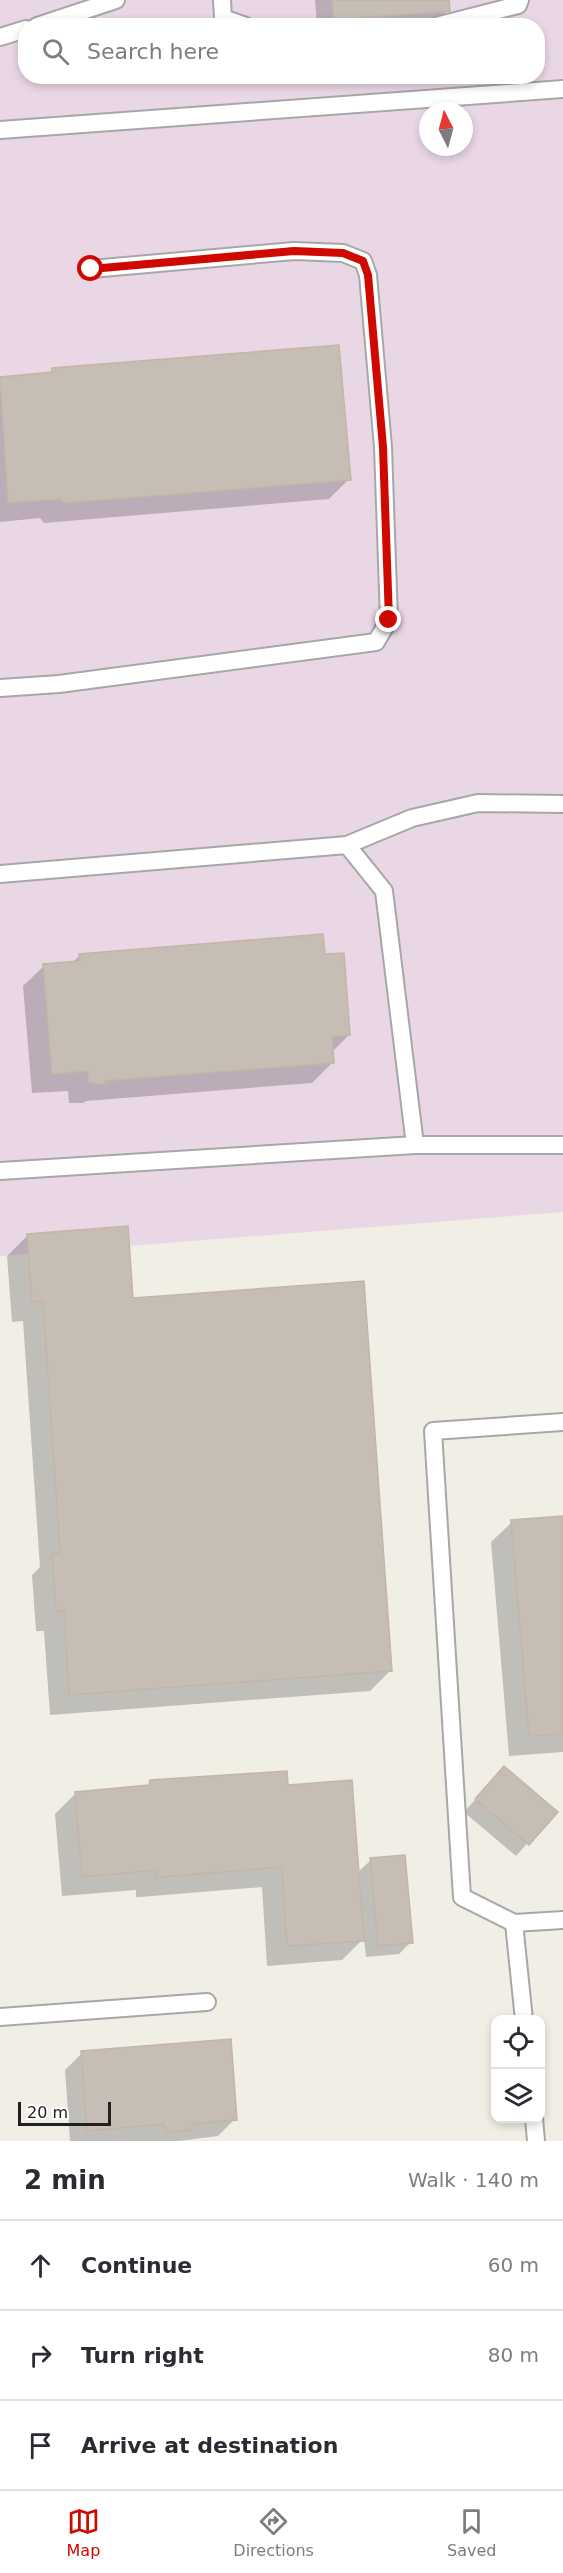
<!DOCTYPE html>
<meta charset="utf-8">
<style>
body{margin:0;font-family:"DejaVu Sans",sans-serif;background:#f2f2f3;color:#2b2b33}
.controls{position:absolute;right:18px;bottom:18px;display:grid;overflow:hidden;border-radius:12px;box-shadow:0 3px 9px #0003}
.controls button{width:54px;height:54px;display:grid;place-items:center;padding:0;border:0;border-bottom:2px solid #e1e1e2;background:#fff;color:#2b2b33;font:30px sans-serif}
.compass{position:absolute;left:419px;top:102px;width:54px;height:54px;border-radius:50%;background:#fff;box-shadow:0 3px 9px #0003;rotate:354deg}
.scale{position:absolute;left:18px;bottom:15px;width:93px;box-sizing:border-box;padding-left:6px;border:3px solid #202020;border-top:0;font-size:16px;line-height:21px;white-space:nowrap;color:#202020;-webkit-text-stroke:4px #fff;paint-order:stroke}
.stop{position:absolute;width:18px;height:18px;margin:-14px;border:4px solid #d00900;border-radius:50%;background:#fff}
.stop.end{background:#d00900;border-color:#fff;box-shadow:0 2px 6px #0008}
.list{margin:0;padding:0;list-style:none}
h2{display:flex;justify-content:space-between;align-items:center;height:78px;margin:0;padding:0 24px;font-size:26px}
h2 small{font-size:20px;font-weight:400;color:#7c7c81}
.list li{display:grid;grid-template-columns:39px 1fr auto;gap:18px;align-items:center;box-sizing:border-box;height:90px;padding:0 24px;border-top:2px solid #e1e1e2}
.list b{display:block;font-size:22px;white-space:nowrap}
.list em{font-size:20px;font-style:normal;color:#7c7c81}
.icon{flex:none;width:33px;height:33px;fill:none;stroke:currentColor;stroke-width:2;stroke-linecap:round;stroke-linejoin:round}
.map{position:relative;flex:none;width:563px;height:2141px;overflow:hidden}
.search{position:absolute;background:#fff;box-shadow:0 3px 9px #0003;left:18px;right:18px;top:18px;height:66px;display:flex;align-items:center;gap:15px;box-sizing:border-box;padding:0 21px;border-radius:24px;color:#7c7c81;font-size:22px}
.sheet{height:348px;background:#fff}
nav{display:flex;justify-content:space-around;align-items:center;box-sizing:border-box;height:84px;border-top:2px solid #e1e1e2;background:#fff;font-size:16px;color:#7c7c81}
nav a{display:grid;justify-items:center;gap:3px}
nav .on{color:#d00900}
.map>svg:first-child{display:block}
</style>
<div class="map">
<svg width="563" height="2141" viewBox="0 0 563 2141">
<rect width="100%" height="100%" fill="#f1eee6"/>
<path fill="#ead7e6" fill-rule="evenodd" d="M 0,0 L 563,0 L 563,1212 L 0,1256 ZM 26,26 L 538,26 L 538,76 L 26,76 ZM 428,111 L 464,111 L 464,147 L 428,147 Z"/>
<g fill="#0003">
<polygon points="315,0 447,0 448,10 432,26 317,26"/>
<polygon points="52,370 349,479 329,499 44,523 40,518 0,522 0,378 48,374"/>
<polygon points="80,955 323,956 349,1035 332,1052 332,1063 312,1083 86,1101 83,1103 69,1103 68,1091 32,1093 23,986 44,966 72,963"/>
<polygon points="28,1235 132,1299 391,1670 370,1691 50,1715 44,1631 36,1631 32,1575 40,1567 23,1321 12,1322 7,1256"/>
<polygon points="563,1517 563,1752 509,1756 491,1542 512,1522"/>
<polygon points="504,1768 555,1812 516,1856 464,1812"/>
<polygon points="150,1783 287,1786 357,1873 371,1860 411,1942 399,1954 366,1957 364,1938 342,1960 267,1966 262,1887 140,1897 136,1897 136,1890 62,1896 55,1814 76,1793 145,1787"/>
<polygon points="82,2053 235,2119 218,2136 179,2141 70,2141 65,2070"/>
</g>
<g fill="#c6beb5" stroke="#c4b5a7" stroke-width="1.5">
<polygon points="332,0 449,0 450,11 334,20"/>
<polygon points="339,345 351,480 65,503 61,499 8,503 0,377 52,372 52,368"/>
<polygon points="323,934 325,954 344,953 350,1035 332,1037 334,1063 104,1081 105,1084 95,1084 94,1082 89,1083 88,1071 52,1074 43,964 80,961 79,954"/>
<polygon points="128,1226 133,1298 364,1281 392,1671 69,1695 64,1611 56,1611 52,1553 60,1553 43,1301 32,1302 27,1234"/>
<polygon points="563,1516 563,1734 529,1736 511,1520"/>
<polygon points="504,1766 558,1812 529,1845 475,1799"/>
<polygon points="287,1771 288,1785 352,1780 364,1941 287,1946 282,1867 161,1877 156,1877 156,1870 82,1877 75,1792 149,1785 150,1780"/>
<polygon points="405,1855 413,1943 378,1946 370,1858"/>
<polygon points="231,2039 237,2120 192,2124 192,2130 167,2132 163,2124 87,2131 81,2051"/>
</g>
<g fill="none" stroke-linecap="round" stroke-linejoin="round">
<g stroke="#a7a7a7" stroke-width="20">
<g id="service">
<polyline points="222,0 223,18 246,26"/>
<polyline points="37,26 116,0"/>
<polyline points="436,26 518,5 520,0"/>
<polyline points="0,37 26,29"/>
<polyline points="0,130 563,89"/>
<polyline points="0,688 59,684 376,642 389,620 383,447 368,275 363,261 343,253 294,251 91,269"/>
<polyline points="347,845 412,818 478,803 563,804"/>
<polyline points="0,874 347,845 384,891 415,1145 0,1171"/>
<polyline points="415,1145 563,1145"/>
<polyline points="514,1923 462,1897 433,1431 563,1422"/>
<polyline points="0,2017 207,2002"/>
<polyline points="524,2020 514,1923 563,1920"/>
<polyline points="534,2118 536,2141"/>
</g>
</g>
<use href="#service" stroke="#fff" stroke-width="16"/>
</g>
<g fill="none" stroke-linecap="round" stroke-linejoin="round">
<polyline stroke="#d00900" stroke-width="8" points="91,269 294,251 343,253 363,261 368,275 383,447 389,620"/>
</g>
</svg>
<div class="controls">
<button><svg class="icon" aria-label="locate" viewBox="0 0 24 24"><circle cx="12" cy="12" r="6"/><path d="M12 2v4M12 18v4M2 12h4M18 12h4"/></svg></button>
<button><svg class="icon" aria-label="layers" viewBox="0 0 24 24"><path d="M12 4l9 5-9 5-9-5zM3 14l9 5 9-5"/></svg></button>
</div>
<svg class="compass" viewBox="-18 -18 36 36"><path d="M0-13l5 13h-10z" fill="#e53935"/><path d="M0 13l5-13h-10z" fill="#7c7c81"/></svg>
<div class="scale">20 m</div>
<div class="stop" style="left:91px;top:269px"></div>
<div class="stop end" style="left:389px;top:620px"></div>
<div class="search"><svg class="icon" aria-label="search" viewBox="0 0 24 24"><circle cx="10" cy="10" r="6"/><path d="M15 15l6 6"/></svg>Search here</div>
</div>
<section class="sheet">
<h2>2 min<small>Walk · 140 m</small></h2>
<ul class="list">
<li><svg class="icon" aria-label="ahead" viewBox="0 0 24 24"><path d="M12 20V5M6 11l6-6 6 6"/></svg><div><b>Continue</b></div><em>60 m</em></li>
<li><svg class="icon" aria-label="right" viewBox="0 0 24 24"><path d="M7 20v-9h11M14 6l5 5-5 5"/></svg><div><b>Turn right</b></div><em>80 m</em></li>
<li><svg class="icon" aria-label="arrive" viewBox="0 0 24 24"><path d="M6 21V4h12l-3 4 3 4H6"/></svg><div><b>Arrive at destination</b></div></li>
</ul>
</section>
<nav>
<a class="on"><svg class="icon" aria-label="map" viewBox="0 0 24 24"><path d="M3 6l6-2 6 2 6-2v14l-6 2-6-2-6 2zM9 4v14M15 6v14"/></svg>Map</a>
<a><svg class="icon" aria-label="directions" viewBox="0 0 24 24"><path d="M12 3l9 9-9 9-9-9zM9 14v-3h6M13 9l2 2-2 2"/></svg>Directions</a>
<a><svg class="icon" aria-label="saved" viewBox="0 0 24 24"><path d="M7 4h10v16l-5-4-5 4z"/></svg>Saved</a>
</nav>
